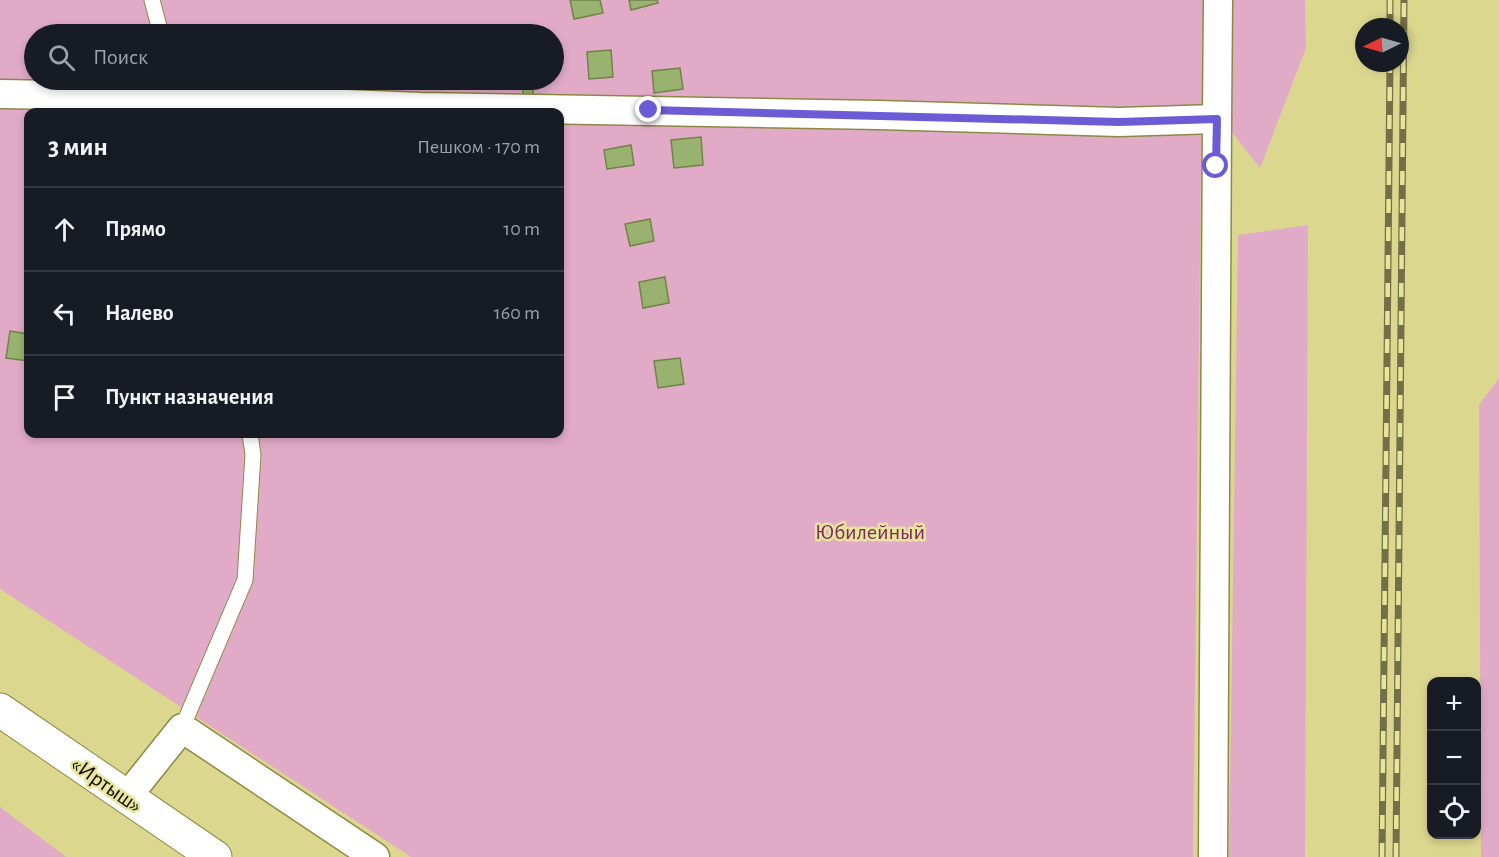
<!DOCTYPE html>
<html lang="ru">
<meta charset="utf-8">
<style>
body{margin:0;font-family:"Alegreya Sans",sans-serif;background:#242831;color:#f1f3f6}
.controls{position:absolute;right:18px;bottom:18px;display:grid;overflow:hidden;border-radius:12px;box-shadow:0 3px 9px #0003}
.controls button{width:54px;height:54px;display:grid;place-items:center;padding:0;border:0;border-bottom:2px solid #363941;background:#171b24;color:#f1f3f6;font:30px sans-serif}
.compass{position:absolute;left:1355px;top:18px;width:54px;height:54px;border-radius:50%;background:#171b24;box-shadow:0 3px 9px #0003;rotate:265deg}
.stop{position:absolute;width:18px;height:18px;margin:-14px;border:4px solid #6b5bd5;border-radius:50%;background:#fff}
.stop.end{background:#6b5bd5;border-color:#fff;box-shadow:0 2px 6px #0008}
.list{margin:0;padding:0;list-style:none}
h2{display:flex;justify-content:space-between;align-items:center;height:78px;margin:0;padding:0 24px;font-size:26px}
h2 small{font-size:20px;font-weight:400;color:#9ea1a6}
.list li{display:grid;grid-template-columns:39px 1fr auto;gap:18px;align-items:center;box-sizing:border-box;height:84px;padding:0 24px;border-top:2px solid #363941}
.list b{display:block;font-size:22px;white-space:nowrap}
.list em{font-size:20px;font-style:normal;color:#9ea1a6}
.icon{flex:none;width:33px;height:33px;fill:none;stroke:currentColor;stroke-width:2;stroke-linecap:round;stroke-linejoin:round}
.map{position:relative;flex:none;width:1499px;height:857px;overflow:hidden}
.search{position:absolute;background:#171b24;box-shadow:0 3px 9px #0003;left:24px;top:24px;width:540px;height:66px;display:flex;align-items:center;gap:15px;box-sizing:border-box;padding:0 21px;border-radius:33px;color:#9ea1a6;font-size:22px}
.panel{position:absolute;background:#171b24;box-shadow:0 3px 9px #0003;left:24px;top:108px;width:540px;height:330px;border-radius:12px}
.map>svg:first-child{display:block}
</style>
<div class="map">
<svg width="1499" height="857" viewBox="0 0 1499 857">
<rect width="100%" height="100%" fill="#dcd78f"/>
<g fill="#e1abc8" fill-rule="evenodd">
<path d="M 0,0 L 1203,0 L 1193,857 L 411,857 L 0,589 ZM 34,34 L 554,34 L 554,80 L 34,80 ZM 28,112 L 560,112 L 560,434 L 28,434 Z"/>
<polygon points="1218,0 1305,0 1306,48 1260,168 1228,127"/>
<polygon points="1308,225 1305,857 1229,857 1238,235"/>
<polygon points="1499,378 1499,857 1481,857 1479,405"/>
<polygon points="0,807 66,857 0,857"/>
</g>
<g fill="#9ab270" stroke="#6e8444" stroke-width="1.5">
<polygon points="570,0 600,0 603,13 574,19"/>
<polygon points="629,0 657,0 658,3 631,10"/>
<polygon points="611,50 613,77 589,79 587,52"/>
<polygon points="680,68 683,89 654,93 652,71"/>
<rect x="523" y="82" width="10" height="18"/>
<polygon points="701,137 703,165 674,168 671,140"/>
<polygon points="631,145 634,165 607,169 604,150"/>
<polygon points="650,219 654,241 630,246 625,224"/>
<polygon points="665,277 669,303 643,308 639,282"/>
<polygon points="10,331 28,334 28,361 6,358"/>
<polygon points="680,358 684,384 658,388 654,361"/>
</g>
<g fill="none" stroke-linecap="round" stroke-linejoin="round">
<g stroke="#8e8942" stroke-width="17">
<g id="lane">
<polyline points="152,0 161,34"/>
<polyline points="173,80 181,112"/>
<polyline points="182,728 245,580 253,455 250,434"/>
</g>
</g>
<g stroke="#8e8942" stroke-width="31">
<g id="street">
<polyline points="0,94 177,97 420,107 879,115 1119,122 1217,119 1213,857"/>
<polyline points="1217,119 1218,0"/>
<polyline points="126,798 182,728 375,857"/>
</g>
</g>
<g stroke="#8e8942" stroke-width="35">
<polyline id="primary" points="0,710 215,857"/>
</g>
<use href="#lane" stroke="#fff" stroke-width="15"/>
<use href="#street" stroke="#fff" stroke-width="28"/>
<use href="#primary" stroke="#fff" stroke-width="33"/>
<g stroke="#736f46" stroke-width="7">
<g id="rail">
<polyline points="1390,0 1390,27"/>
<polyline points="1382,857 1390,63"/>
<polyline points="1396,857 1404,0"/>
</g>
</g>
<use href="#rail" stroke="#e9e49c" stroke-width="4.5" stroke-dasharray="14" stroke-linecap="butt"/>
</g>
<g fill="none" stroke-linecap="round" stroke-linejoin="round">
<polyline stroke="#6b5bd5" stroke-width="8" points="649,110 1119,122 1217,119 1216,166"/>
</g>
<g text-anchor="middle" stroke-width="5" stroke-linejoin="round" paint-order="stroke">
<g font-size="22" fill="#7c2c5e" stroke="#e9e49c">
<text x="870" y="539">Юбилейный</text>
</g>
<g font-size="22" fill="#0f0d00" stroke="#e9e49c">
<text transform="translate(107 784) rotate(35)" y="8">«Иртыш»</text>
</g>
</g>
</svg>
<div class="controls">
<button>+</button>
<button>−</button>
<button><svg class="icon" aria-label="locate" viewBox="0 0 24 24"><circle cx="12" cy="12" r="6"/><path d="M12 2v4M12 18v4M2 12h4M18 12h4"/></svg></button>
</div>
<svg class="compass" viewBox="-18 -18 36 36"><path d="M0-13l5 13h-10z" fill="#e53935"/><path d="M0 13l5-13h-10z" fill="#9ea1a6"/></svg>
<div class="stop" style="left:1216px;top:166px"></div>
<div class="stop end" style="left:649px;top:110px"></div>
<div class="search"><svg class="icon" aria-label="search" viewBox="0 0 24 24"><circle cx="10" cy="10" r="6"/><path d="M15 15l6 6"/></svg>Поиск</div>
<section class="panel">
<h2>3 мин<small>Пешком · 170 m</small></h2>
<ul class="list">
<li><svg class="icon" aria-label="ahead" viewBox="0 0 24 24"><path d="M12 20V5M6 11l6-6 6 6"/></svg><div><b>Прямо</b></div><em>10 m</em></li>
<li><svg class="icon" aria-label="left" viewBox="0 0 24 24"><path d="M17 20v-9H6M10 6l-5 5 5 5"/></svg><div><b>Налево</b></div><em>160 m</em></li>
<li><svg class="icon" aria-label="arrive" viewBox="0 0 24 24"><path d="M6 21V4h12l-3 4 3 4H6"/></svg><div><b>Пункт назначения</b></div></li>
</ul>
</section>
</div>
